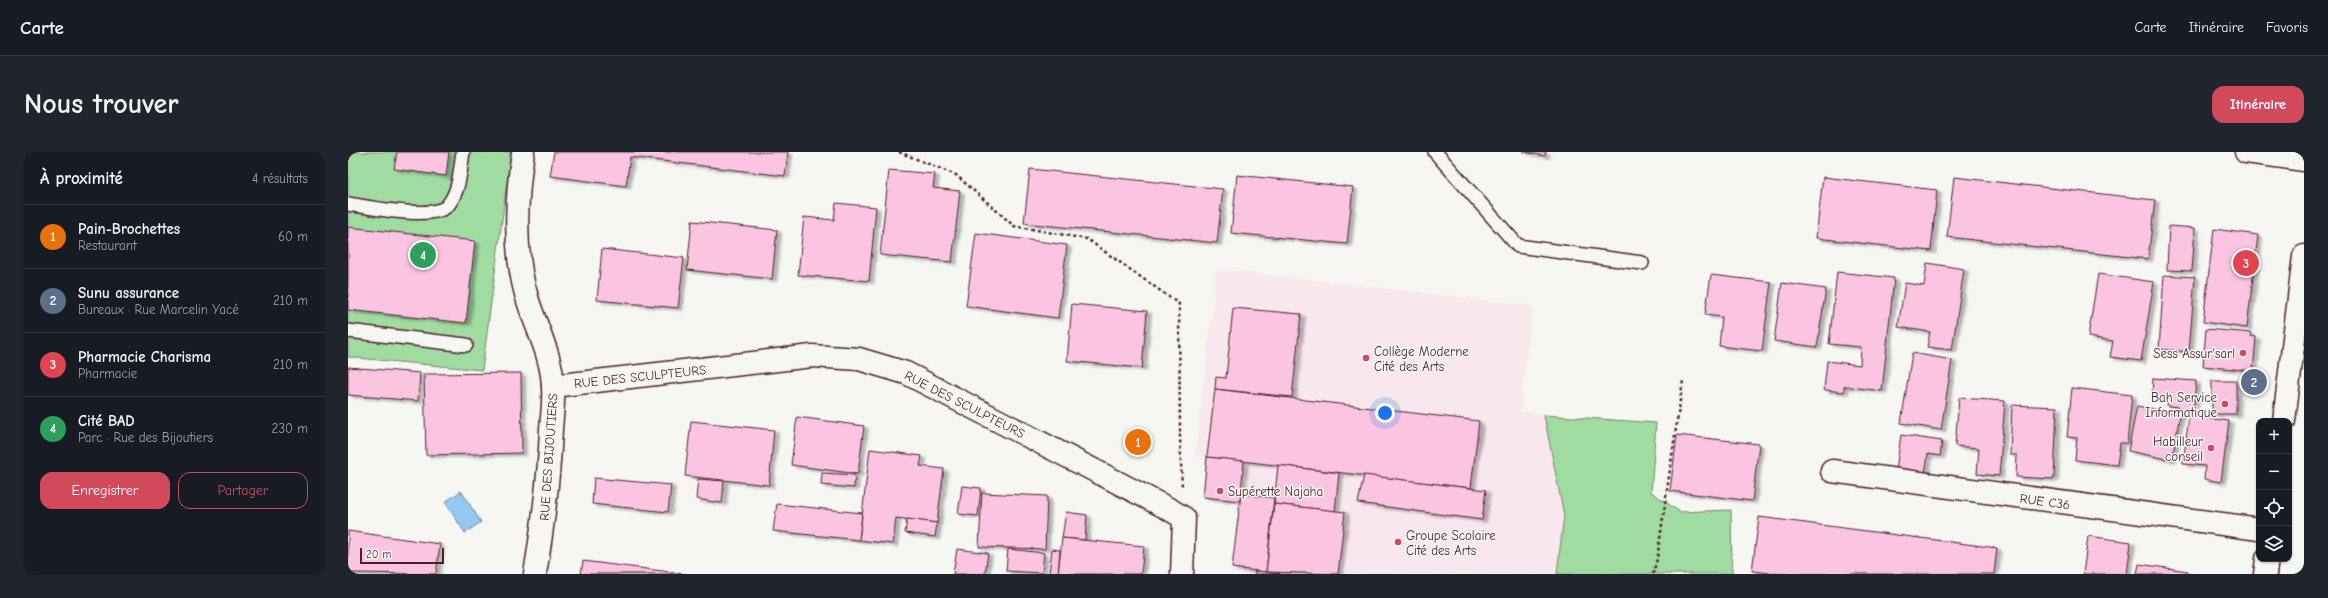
<!DOCTYPE html>
<html lang="fr">
<meta charset="utf-8">
<style>
body{margin:0;font-family:"Comic Neue",sans-serif;background:#20242c;color:#f1f3f6}
.controls{position:absolute;right:12px;bottom:12px;display:grid;overflow:hidden;border-radius:8px;box-shadow:0 1px 3px #0004}
.controls button{width:36px;height:36px;display:grid;place-items:center;padding:0;border:0;border-bottom:1px solid #363941;background:#171b24;color:#f1f3f6;font:20px sans-serif}
.scale{position:absolute;left:12px;bottom:10px;width:84px;box-sizing:border-box;padding-left:4px;border:2px solid #4a1f2b;border-top:0;font-size:11px;line-height:14px;white-space:nowrap;color:#4a1f2b;-webkit-text-stroke:3px #f6f6f2;paint-order:stroke}
.you{position:absolute;left:1037px;top:261px;width:14px;height:14px;margin:-10px;border:3px solid #fff;border-radius:50%;background:#1a73e8;box-shadow:0 0 0 6px #1a73e833}
.badge{display:grid;place-items:center;width:26px;height:26px;border-radius:50%;background:#d1495b;color:#fff;font-size:13px;font-weight:700}
.pin{position:absolute;translate:-50% -50%;border:2px solid #fff;box-shadow:0 1px 4px #0006}
.list{margin:0;padding:0;list-style:none}
h2{display:flex;justify-content:space-between;align-items:center;height:52px;margin:0;padding:0 16px;font-size:17px}
h2 small{font-size:13px;font-weight:400;color:#9ea1a6}
.list li{display:grid;grid-template-columns:26px 1fr auto;gap:12px;align-items:center;box-sizing:border-box;height:64px;padding:0 16px;border-top:1px solid #363941}
.list b{display:block;font-size:15px;white-space:nowrap}
.list p{margin:0;font-size:13px;white-space:nowrap;color:#9ea1a6}
.list em{font-size:13px;font-style:normal;color:#9ea1a6}
.actions{display:flex;gap:8px;padding:12px 16px}
.actions a{flex:1;padding:9px 0;border:1px solid #d1495b;border-radius:12px;text-align:center;font-size:14px;color:#d1495b}
.actions .main{background:#d1495b;color:#fff}
.icon{flex:none;width:22px;height:22px;fill:none;stroke:currentColor;stroke-width:2;stroke-linecap:round;stroke-linejoin:round}
.map{position:relative;flex:none;width:1956px;height:422px;overflow:hidden;border-radius:12px}
header{display:flex;align-items:center;gap:24px;box-sizing:border-box;height:56px;padding:0 20px;background:#171b24;border-bottom:1px solid #363941}
header strong{font-size:19px}
nav{display:flex;gap:22px;margin-inline-start:auto;font-size:14px}
.intro{display:flex;align-items:center;justify-content:space-between;box-sizing:border-box;height:96px;padding:0 24px}
h1{margin:0;font-size:28px}
.button{padding:10px 18px;border-radius:12px;background:#d1495b;color:#fff;font-size:14px;font-weight:700}
main{display:flex;gap:24px;padding:0 24px}
aside{flex:1;background:#171b24;border-radius:12px;box-shadow:0 1px 3px #0004}
.map>svg:first-child{display:block}
</style>
<header>
<strong>Carte</strong>
<nav><a>Carte</a><a>Itinéraire</a><a>Favoris</a></nav>
</header>
<div class="intro"><h1>Nous trouver</h1><a class="button">Itinéraire</a></div>
<main>
<aside>
<h2>À proximité<small>4 résultats</small></h2>
<ul class="list">
<li><span class="badge" style="background:#e8710a">1</span><div><b>Pain-Brochettes</b><p>Restaurant</p></div><em>60 m</em></li>
<li><span class="badge" style="background:#5c6f8a">2</span><div><b>Sunu assurance</b><p>Bureaux · Rue Marcelin Yacé</p></div><em>210 m</em></li>
<li><span class="badge" style="background:#e0444e">3</span><div><b>Pharmacie Charisma</b><p>Pharmacie</p></div><em>210 m</em></li>
<li><span class="badge" style="background:#2e9e5b">4</span><div><b>Cité BAD</b><p>Parc · Rue des Bijoutiers</p></div><em>230 m</em></li>
</ul>
<div class="actions"><a class="main">Enregistrer</a><a>Partager</a></div>
</aside>
<div class="map">
<svg width="1956" height="422" viewBox="0 0 1956 422">
<defs>
<filter id="shadow"><feDropShadow dx="4.5" dy="2.5" stdDeviation="1" flood-color="#0004"/></filter>
</defs>
<rect width="100%" height="100%" fill="#f6f6f2"/>
<filter id="ink" filterUnits="userSpaceOnUse"><feTurbulence type="fractalNoise" baseFrequency=".025" numOctaves="2"/><feDisplacementMap in="SourceGraphic" scale="8" xChannelSelector="R" yChannelSelector="G"/><feConvolveMatrix kernelMatrix="1 2 1 2 8 2 1 2 1" color-interpolation-filters="sRGB"/></filter>
<g filter="url(#ink)">
<polygon fill="#f8e7ed" points="869,117 1185,154 1172,259 1196,263 1216,363 1209,422 884,422 896,310 847,304"/>
<g fill="#a0dca2" stroke="#757e66">
<polygon points="0,0 163,0 134,218 0,205"/>
<polygon points="1196,263 1308,271 1303,340 1332,360 1383,358 1384,422 1209,422 1216,363"/>
</g>
<polygon fill="#93c8f1" stroke="#7684a2" points="113,339 133,370 117,381 97,350"/>
<g fill="#fbc5e1" stroke="#4a1f2b" filter="url(#shadow)">
<polygon points="49,0 101,0 98,24 46,17"/>
<polygon points="206,0 440,0 437,24 282,5 278,34 202,24"/>
<polygon points="1175,0 1198,0 1197,4"/>
<polygon points="682,17 875,37 869,91 676,71"/>
<polygon points="541,18 587,22 585,36 612,39 604,110 532,103"/>
<polygon points="889,23 1005,35 999,92 883,81"/>
<polygon points="1475,25 1589,38 1583,99 1468,86"/>
<polygon points="1606,25 1807,48 1800,107 1599,85"/>
<polygon points="488,51 528,55 521,129 450,123 456,65 486,68"/>
<polygon points="344,69 429,78 424,127 339,118"/>
<polygon points="1821,74 1847,76 1844,119 1819,118"/>
<polygon points="0,75 127,89 118,171 0,158"/>
<polygon points="1866,77 1910,83 1899,176 1855,170"/>
<polygon points="628,81 719,93 710,166 618,154"/>
<polygon points="254,97 336,106 330,156 249,148"/>
<polygon points="1579,111 1616,117 1604,198 1579,195 1582,180 1550,175 1557,131 1576,134"/>
<polygon points="1489,120 1546,126 1534,239 1496,234 1496,240 1476,238 1479,209 1512,213 1513,195 1481,192"/>
<polygon points="1750,122 1806,130 1793,209 1762,205 1765,189 1740,185"/>
<polygon points="1363,123 1423,130 1414,199 1371,194 1374,165 1357,163"/>
<polygon points="1816,123 1847,125 1841,200 1811,197"/>
<polygon points="1434,131 1478,137 1469,195 1426,189"/>
<polygon points="724,152 799,159 794,216 719,209"/>
<polygon points="885,156 953,162 944,245 867,237 868,225 878,226"/>
<polygon points="1858,177 1903,181 1903,184 1908,185 1905,219 1855,214"/>
<polygon points="1564,201 1604,208 1593,278 1553,271"/>
<polygon points="0,215 72,221 70,249 0,243"/>
<polygon points="173,221 174,301 78,303 76,222"/>
<polygon points="1805,226 1848,229 1845,263 1832,262 1832,255 1819,254 1820,247 1804,246"/>
<rect x="1864" y="229" width="24" height="33"/>
<polygon points="1724,236 1784,243 1779,291 1772,291 1769,313 1727,308 1729,286 1719,285"/>
<polygon points="867,237 1131,269 1123,336 859,305"/>
<polygon points="1611,246 1657,249 1651,324 1629,322 1631,296 1607,294"/>
<polygon points="1664,253 1709,255 1706,327 1668,325 1669,303 1662,303"/>
<polygon points="1789,254 1832,262 1824,308 1780,299"/>
<polygon points="1841,264 1881,269 1873,330 1856,327 1857,314 1835,312"/>
<polygon points="449,265 516,274 510,322 443,313"/>
<polygon points="343,269 426,278 421,333 337,324"/>
<polygon points="1329,283 1411,292 1404,349 1322,339"/>
<polygon points="1553,283 1594,289 1592,304 1580,302 1577,322 1548,318"/>
<polygon points="522,297 574,304 572,314 596,317 589,371 548,366 545,392 511,388"/>
<polygon points="859,305 896,309 892,349 855,345"/>
<polygon points="930,313 991,321 987,359 926,352"/>
<polygon points="474,321 507,323 506,336 473,333"/>
<polygon points="1016,323 1138,338 1134,368 1010,351"/>
<polygon points="246,326 323,333 320,360 244,352"/>
<polygon points="350,327 376,329 374,351 348,347"/>
<polygon points="614,334 633,336 630,364 610,362"/>
<polygon points="634,341 699,344 697,397 631,395"/>
<polygon points="893,342 926,346 918,420 884,416"/>
<polygon points="429,352 514,361 511,388 425,379"/>
<polygon points="926,352 997,360 990,422 918,420"/>
<polygon points="718,360 739,363 737,388 714,386"/>
<polygon points="1411,365 1649,396 1646,422 1431,422 1404,419"/>
<polygon points="559,367 589,371 587,385 557,381"/>
<polygon points="0,379 92,392 88,422 0,421"/>
<polygon points="1740,384 1783,390 1779,422 1735,422"/>
<polygon points="714,386 796,394 793,422 710,422"/>
<polygon points="609,397 640,401 637,422 605,422"/>
<polygon points="660,397 696,401 694,421 658,419"/>
<polygon points="704,397 712,398 710,422 701,422"/>
<polygon points="235,409 338,422 233,422"/>
<polygon points="1791,412 1840,419 1839,422 1789,422"/>
<polygon points="907,419 918,420 932,422 906,422"/>
</g>
<g fill="none" stroke-linecap="round" stroke-linejoin="round">
<g stroke="#4a1f2b" stroke-width="16">
<g id="service">
<polyline points="1087,0 1170,94 1294,111"/>
<path d="M 0,52 C 21,55 87,69 100,53 C 112,38 112,18 115,0"/>
<polyline points="0,179 118,193"/>
</g>
</g>
<g stroke="#4a1f2b" stroke-width="25">
<g id="minor">
<path d="M 175,0 C 168,46 165,96 178,142 C 186,172 204,202 205,235 C 206,249 204,263 203,277 C 201,326 195,374 187,422"/>
<polyline points="1898,0 1956,8"/>
<polyline points="205,234 464,204 511,207 558,221 821,357 836,366 834,422"/>
<polyline points="1484,319 1911,377"/>
</g>
</g>
<g stroke="#4a1f2b" stroke-width="25">
<g id="tertiary">
<polyline points="1936,269 1956,104"/>
<polyline points="1917,422 1919,407"/>
</g>
</g>
<g stroke="#4a1f2b" stroke-width="2.5" stroke-dasharray="3 3" stroke-linecap="butt">
<polyline points="551,0 608,23 666,74 739,87 831,152 832,284 834,336"/>
<polyline points="1305,422 1309,407 1335,228"/>
</g>
<use href="#service" stroke="#f6f6f2" stroke-width="13"/>
<use href="#minor" stroke="#f6f6f2" stroke-width="22"/>
<use href="#tertiary" stroke="#f6f6f2" stroke-width="22"/>
</g>
</g>
<g fill="#d1495b" stroke="#f6f6f2" stroke-width="1.5">
<circle cx="1895" cy="201" r="4"/>
<circle cx="1018" cy="206" r="4"/>
<circle cx="1877" cy="252" r="4"/>
<circle cx="1863" cy="296" r="4"/>
<circle cx="872" cy="339" r="4"/>
<circle cx="1050" cy="390" r="4"/>
</g>
<g text-anchor="middle" stroke-width="3" stroke-linejoin="round" paint-order="stroke">
<g font-size="13" fill="#4a1f2b" stroke="#f6f6f2" text-anchor="start">
<text x="1026" y="204">Collège Moderne<tspan x="1026" dy="15">Cité des Arts</tspan></text>
<text x="1887" y="206" text-anchor="end">Sess Assur'sarl</text>
<text x="1869" y="250" text-anchor="end">Bah Service<tspan x="1869" dy="15">Informatique</tspan></text>
<text x="1855" y="294" text-anchor="end">Habilleur<tspan x="1855" dy="15">conseil</tspan></text>
<text x="880" y="344">Supérette Najaha</text>
<text x="1058" y="388">Groupe Scolaire<tspan x="1058" dy="15">Cité des Arts</tspan></text>
</g>
<g font-size="13" fill="#4a1f2b" stroke="#f6f6f2">
<text transform="translate(292 224) rotate(-6)" y="5">RUE DES SCULPTEURS</text>
<text transform="translate(617 252) rotate(27)" y="5">RUE DES SCULPTEURS</text>
<text transform="translate(200 305) rotate(-86)" y="5">RUE DES BIJOUTIERS</text>
<text transform="translate(1697 349) rotate(8)" y="5">RUE C36</text>
</g>
</g>
</svg>
<div class="controls">
<button>+</button>
<button>−</button>
<button><svg class="icon" aria-label="locate" viewBox="0 0 24 24"><circle cx="12" cy="12" r="6"/><path d="M12 2v4M12 18v4M2 12h4M18 12h4"/></svg></button>
<button><svg class="icon" aria-label="layers" viewBox="0 0 24 24"><path d="M12 4l9 5-9 5-9-5zM3 14l9 5 9-5"/></svg></button>
</div>
<div class="scale">20 m</div>
<div class="you"></div>
<div class="pin badge" style="left:790px;top:290px;background:#e8710a">1</div>
<div class="pin badge" style="left:1906px;top:230px;background:#5c6f8a">2</div>
<div class="pin badge" style="left:1898px;top:111px;background:#e0444e">3</div>
<div class="pin badge" style="left:75px;top:103px;background:#2e9e5b">4</div>
</div>
</main>
